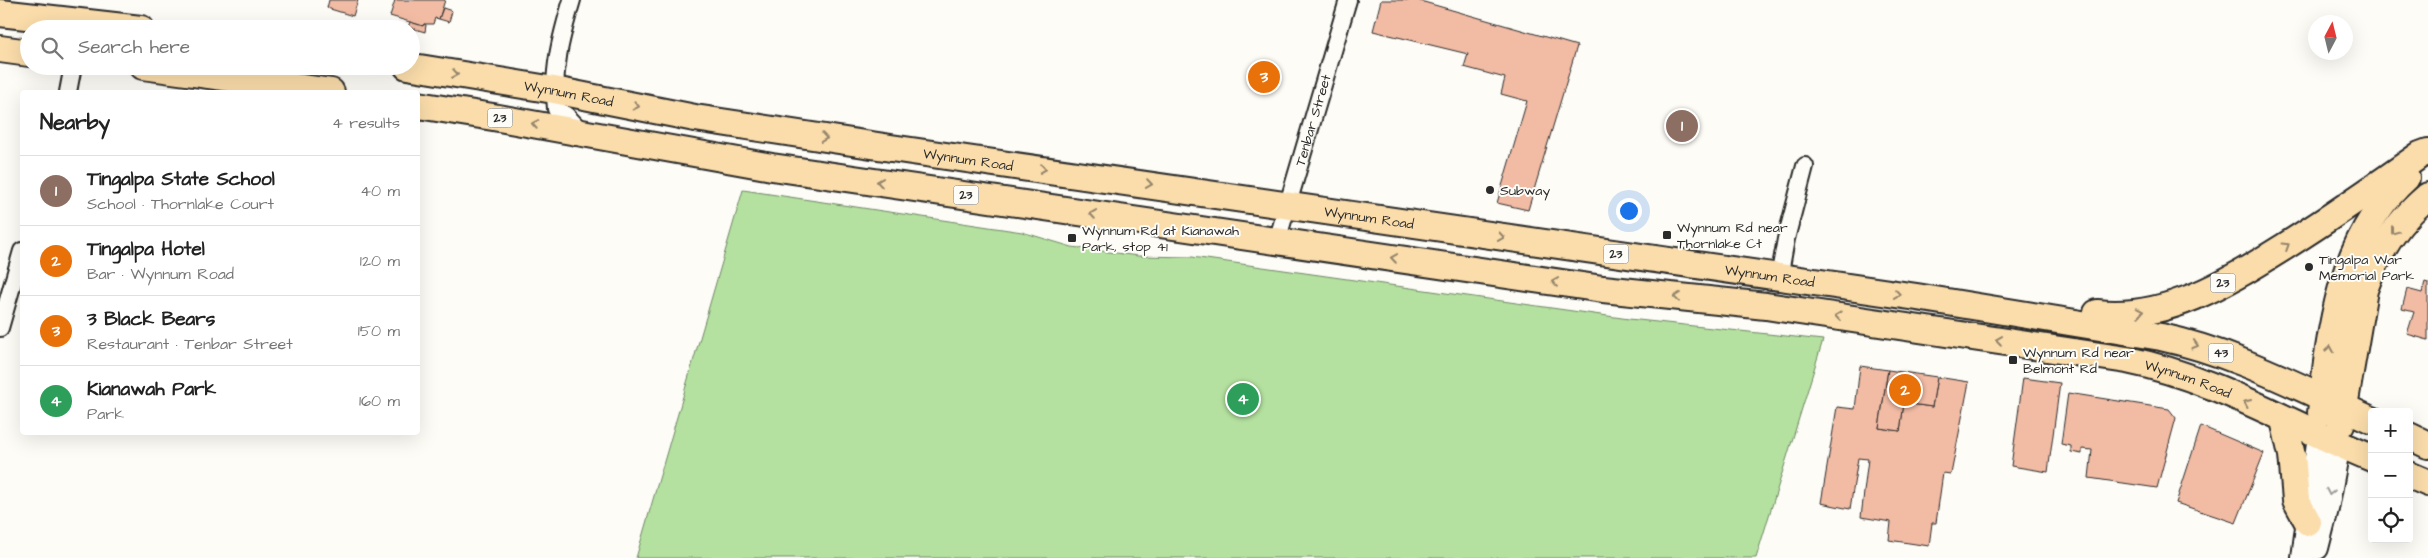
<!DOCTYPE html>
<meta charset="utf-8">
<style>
body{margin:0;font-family:"Architects Daughter",sans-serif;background:#f2f2f2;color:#222}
.controls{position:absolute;right:15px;bottom:15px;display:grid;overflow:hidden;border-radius:5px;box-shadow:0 5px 20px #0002}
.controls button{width:45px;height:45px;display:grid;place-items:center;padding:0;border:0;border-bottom:1px solid #e0e0e0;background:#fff;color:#222;font:25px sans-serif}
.compass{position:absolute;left:2308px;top:15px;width:45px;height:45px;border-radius:50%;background:#fff;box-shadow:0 5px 20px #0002;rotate:7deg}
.you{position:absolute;left:1628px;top:210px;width:18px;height:18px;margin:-12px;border:4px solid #fff;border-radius:50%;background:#1a73e8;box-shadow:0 0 0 8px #1a73e833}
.badge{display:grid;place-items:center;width:32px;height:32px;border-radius:50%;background:#2b2b2b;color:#fff;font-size:16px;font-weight:700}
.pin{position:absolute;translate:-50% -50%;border:2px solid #fff;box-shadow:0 1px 5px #0006}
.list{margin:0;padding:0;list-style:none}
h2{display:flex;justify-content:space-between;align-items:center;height:65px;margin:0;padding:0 20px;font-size:21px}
h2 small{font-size:16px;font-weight:400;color:#767676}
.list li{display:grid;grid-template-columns:32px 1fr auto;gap:15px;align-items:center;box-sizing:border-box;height:70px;padding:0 20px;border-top:1px solid #e0e0e0}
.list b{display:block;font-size:19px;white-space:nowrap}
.list p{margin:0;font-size:16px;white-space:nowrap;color:#767676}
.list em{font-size:16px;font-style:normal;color:#767676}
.icon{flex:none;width:28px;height:28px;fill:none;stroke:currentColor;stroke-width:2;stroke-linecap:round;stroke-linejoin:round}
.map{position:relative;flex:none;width:2428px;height:558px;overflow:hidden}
.search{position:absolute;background:#fff;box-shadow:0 5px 20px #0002;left:20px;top:20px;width:400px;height:55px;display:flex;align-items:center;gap:12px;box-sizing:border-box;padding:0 18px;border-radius:28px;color:#767676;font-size:19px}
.panel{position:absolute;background:#fff;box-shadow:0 5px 20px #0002;left:20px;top:90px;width:400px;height:345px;border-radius:5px}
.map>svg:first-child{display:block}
</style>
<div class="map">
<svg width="2428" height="558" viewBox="0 0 2428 558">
<rect width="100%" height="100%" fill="#fdfcf7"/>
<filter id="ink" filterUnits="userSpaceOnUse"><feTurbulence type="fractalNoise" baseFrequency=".02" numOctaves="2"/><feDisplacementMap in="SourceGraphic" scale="10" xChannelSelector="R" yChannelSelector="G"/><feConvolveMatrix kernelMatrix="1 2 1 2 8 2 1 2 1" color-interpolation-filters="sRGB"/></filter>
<g filter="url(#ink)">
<polygon fill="#b4e19f" stroke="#708665" points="743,190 1022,232 1072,247 1138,256 1192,257 1629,319 1823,340 1756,558 636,558"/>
<g fill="#f1bba4" stroke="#2b2b2b">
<polygon points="329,0 358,0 353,16 327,8"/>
<polygon points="395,0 445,0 439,19 435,18 433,24 424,24 423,26 390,16"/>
<polygon points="1381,0 1417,0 1577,46 1528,210 1497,203 1527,101 1501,94 1505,78 1464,67 1468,54 1373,31"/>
<polygon points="443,8 452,11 449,22 439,19"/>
<polygon points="410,22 423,26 424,24 426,25 425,32 408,27"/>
<polygon points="2425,282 2428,283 2428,340 2407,334 2414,312 2402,309 2407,289 2422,293"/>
<polygon points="1860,366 1888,370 1879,428 1900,431 1904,403 1932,407 1937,377 1969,382 1951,474 1943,473 1936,523 1932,523 1929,546 1889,540 1891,522 1861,517 1868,459 1858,458 1850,509 1821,503 1837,407 1855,409"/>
<polygon points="1888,370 1937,377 1932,407 1904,403 1900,431 1879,428"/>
<polygon points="2023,378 2060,383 2048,472 2011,466"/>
<polygon points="2068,393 2169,409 2176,418 2157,488 2089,478 2092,450 2082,449 2082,454 2071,452 2071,446 2061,444"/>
<polygon points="2201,426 2264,453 2236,523 2176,503"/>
</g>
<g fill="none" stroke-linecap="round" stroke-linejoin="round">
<g stroke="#2b2b2b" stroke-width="20">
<g id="street">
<path d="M 572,0 C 561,37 552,70 556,109 L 566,115 L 583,133"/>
<polyline points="68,92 73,66"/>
<path id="s1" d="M 1277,241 L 1348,0"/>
<polyline points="1779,278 1786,239 1805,166"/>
<polyline points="0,328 22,251"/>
</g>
</g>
<g stroke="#2b2b2b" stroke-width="26">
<g id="secondary">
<polyline points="2317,548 2327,509 2339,444"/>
<polyline points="2303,558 2319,435"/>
</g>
</g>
<g stroke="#2b2b2b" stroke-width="30">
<g id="primary">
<polyline points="0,13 141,29"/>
<polyline points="0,49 29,53"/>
<polyline points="143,66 331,92"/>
<path id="s2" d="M 407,66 L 554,90 L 695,118 L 891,148 L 1917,297 L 2161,337 C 2236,353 2302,389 2372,420"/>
<path id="s3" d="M 418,105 L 493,117 L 772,167 L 1603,289 L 1766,306 L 2127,360 C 2213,377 2291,425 2372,458"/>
<path d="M 2097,313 C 2166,321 2228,282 2284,247 C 2330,218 2375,187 2420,155 L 2428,152"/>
<path d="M 2321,413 C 2330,330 2340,238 2406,178"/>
<polyline points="2284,420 2292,455 2296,500 2308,522"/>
<path d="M 2341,424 L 2364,290 C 2377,252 2397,222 2428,196"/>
<polyline points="2409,436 2428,445"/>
<polyline points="2409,475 2428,483"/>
</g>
</g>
<use href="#street" stroke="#fdfcf7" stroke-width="16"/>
<use href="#secondary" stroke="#fdfcf7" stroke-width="22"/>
<use href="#primary" stroke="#fbddab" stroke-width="26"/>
</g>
<defs><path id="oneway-chevron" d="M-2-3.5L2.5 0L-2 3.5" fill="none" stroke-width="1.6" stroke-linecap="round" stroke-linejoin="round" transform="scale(1.25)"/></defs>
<g stroke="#93846b">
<use href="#oneway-chevron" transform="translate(455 74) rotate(9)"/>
<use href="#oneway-chevron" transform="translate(636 106) rotate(11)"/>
<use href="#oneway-chevron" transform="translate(535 124) rotate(-170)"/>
<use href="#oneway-chevron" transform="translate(824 138) rotate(9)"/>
<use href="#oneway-chevron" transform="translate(1043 169) rotate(8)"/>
<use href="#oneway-chevron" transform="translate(880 182) rotate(-172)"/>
<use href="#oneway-chevron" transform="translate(1149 184) rotate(8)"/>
<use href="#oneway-chevron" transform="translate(1093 214) rotate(-171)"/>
<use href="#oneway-chevron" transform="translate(2394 231) rotate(127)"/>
<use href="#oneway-chevron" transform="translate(1501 237) rotate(8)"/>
<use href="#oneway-chevron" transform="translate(2286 246) rotate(-32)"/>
<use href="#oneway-chevron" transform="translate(1394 258) rotate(-172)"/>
<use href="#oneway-chevron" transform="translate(1555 282) rotate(-172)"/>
<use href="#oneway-chevron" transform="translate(1897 294) rotate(8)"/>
<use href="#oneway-chevron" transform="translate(1677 297) rotate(-174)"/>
<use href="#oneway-chevron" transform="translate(2140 312) rotate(-11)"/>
<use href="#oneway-chevron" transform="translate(1838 316) rotate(-172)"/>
<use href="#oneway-chevron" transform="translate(1999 340) rotate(-172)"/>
<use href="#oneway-chevron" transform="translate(2195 345) rotate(17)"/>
<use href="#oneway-chevron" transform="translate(2330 349) rotate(-80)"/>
<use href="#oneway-chevron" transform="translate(2247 403) rotate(-156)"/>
</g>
<use stroke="#9e9e9b" href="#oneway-chevron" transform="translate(2330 492) rotate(101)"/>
</g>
<g fill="#2b2b2b" stroke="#fdfcf7" stroke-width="2">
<circle cx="1490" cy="190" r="5"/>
<rect x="1662" y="230" width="10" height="10" rx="2.5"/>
<rect x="1067" y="233" width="10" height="10" rx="2.5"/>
<circle cx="2309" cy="267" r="5"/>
<rect x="2008" y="355" width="10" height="10" rx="2.5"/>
</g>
<g text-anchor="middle" stroke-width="4" stroke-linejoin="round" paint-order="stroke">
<g fill="#fdfcf7" stroke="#6a6a68" stroke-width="1">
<rect x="487.5" y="108.5" width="25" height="19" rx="4"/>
<rect x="953.5" y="185.5" width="25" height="19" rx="4"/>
<rect x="1603.5" y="244.5" width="25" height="19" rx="4"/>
<rect x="2210.5" y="273.5" width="25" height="19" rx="4"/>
<rect x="2208.5" y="343.5" width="25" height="19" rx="4"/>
</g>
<g font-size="12" font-weight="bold" fill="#2b2b2b">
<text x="500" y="122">23</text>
<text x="966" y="199">23</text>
<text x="1616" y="258">23</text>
<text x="2223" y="287">23</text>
<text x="2221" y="357">43</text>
</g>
<g font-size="14" fill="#2b2b2b" stroke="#fdfcf7">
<text dy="5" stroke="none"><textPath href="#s2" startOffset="164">Wynnum Road</textPath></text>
<text dy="5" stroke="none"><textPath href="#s1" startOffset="126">Tenbar Street</textPath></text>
<text dy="5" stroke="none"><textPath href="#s2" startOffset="569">Wynnum Road</textPath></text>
<text dy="5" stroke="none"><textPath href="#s2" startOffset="974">Wynnum Road</textPath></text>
<text dy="5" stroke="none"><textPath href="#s2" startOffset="1379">Wynnum Road</textPath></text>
<text dy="5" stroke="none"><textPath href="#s3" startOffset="1792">Wynnum Road</textPath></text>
</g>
<g font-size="14" fill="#2b2b2b" stroke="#fdfcf7" text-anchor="start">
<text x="1500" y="195">Subway</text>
<text x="1677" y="232">Wynnum Rd near<tspan x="1677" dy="16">Thornlake Ct</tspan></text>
<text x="1082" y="235">Wynnum Rd at Kianawah<tspan x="1082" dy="16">Park, stop 41</tspan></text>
<text x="2319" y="264">Tingalpa War<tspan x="2319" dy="16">Memorial Park</tspan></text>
<text x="2023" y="357">Wynnum Rd near<tspan x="2023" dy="16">Belmont Rd</tspan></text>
</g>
</g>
</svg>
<div class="controls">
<button>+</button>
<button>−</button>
<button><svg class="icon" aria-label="locate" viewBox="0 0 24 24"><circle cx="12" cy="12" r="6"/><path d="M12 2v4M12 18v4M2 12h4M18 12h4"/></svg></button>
</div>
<svg class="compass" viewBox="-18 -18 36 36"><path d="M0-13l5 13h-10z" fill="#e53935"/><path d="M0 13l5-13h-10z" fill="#767676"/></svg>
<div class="you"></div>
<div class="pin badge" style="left:1682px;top:126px;background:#8d6e63">1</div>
<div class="pin badge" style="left:1905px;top:390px;background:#e8710a">2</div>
<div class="pin badge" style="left:1264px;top:77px;background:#e8710a">3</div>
<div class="pin badge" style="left:1243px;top:399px;background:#2e9e5b">4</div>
<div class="search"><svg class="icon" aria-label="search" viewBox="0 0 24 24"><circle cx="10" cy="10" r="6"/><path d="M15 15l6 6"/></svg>Search here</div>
<section class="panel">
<h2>Nearby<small>4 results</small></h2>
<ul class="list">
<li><span class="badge" style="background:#8d6e63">1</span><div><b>Tingalpa State School</b><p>School · Thornlake Court</p></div><em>40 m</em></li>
<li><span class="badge" style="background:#e8710a">2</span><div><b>Tingalpa Hotel</b><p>Bar · Wynnum Road</p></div><em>120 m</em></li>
<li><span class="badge" style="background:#e8710a">3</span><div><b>3 Black Bears</b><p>Restaurant · Tenbar Street</p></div><em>150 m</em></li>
<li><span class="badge" style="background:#2e9e5b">4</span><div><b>Kianawah Park</b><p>Park</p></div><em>160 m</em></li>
</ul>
</section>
</div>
